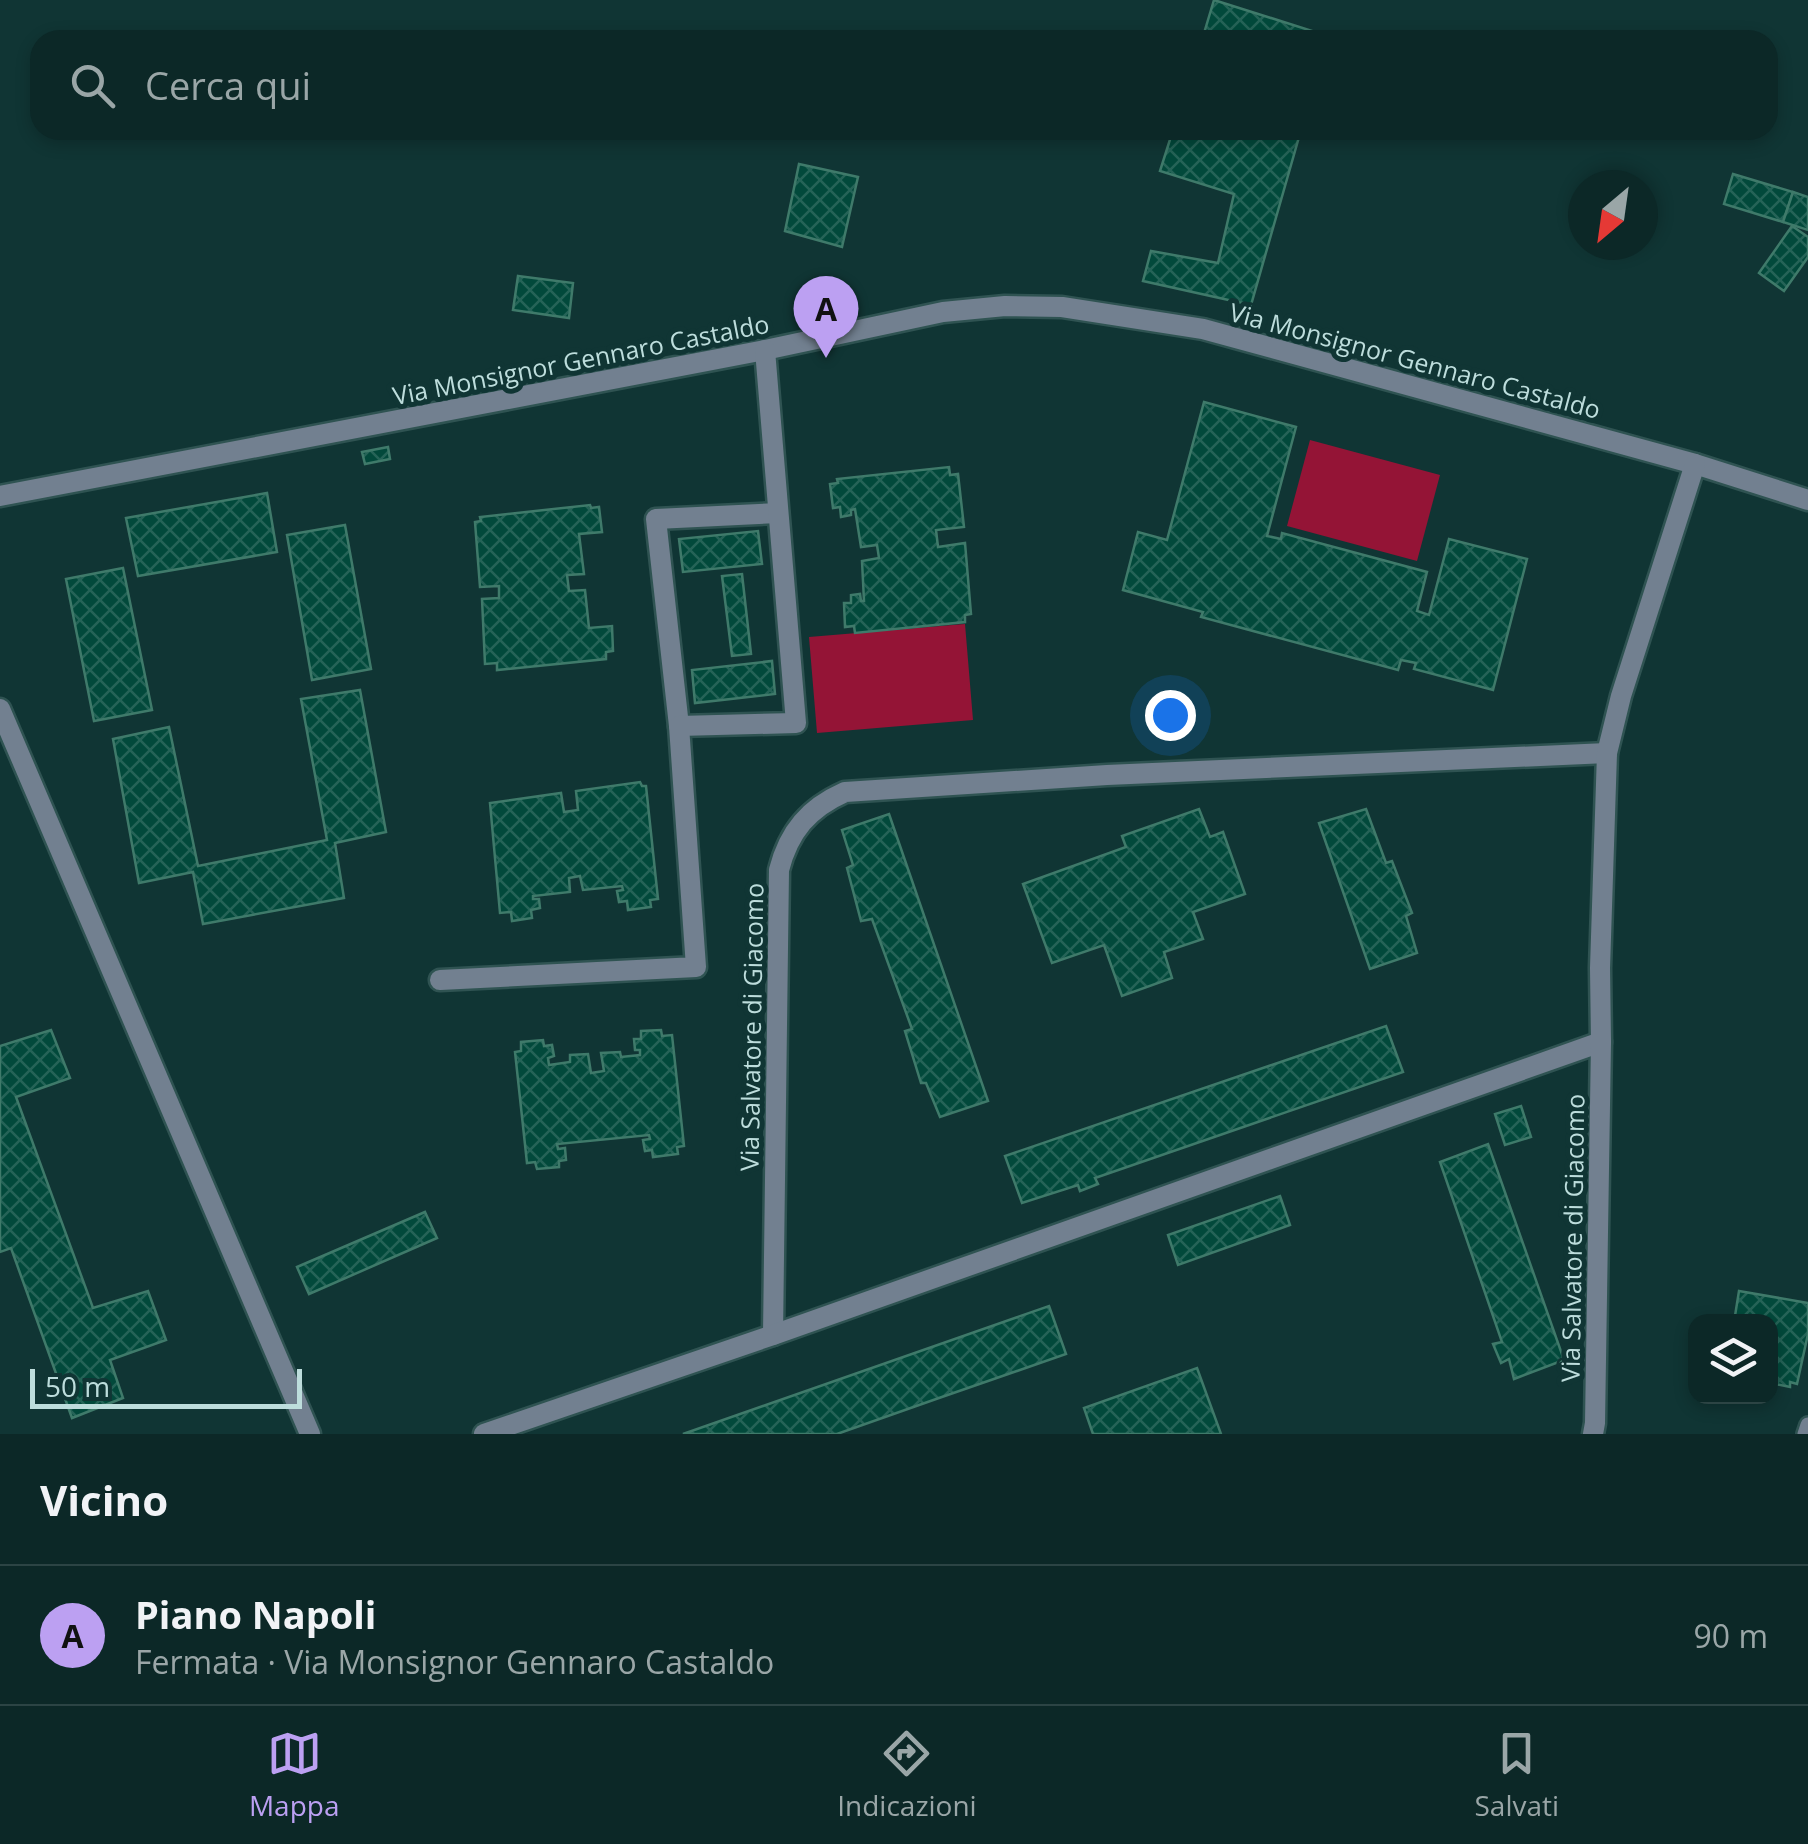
<!DOCTYPE html>
<html lang="it">
<meta charset="utf-8">
<style>
body{margin:0;font-family:"Open Sans",sans-serif;background:#1a3433;color:#f1f3f6}
.controls{position:absolute;right:30px;bottom:30px;display:grid;overflow:hidden;border-radius:20px;box-shadow:0 5px 15px #0003}
.controls button{width:90px;height:90px;display:grid;place-items:center;padding:0;border:0;border-bottom:2px solid #2c4444;background:#0c2827;color:#f1f3f6;font:50px sans-serif}
.compass{position:absolute;left:1568px;top:170px;width:90px;height:90px;border-radius:50%;background:#0c2827;box-shadow:0 5px 15px #0003;rotate:209deg}
.scale{position:absolute;left:30px;bottom:25px;width:272px;box-sizing:border-box;padding-left:10px;border:5px solid #bddddc;border-top:0;font-size:28px;line-height:35px;white-space:nowrap;color:#bddddc;-webkit-text-stroke:8px #103534;paint-order:stroke}
.you{position:absolute;left:1170px;top:715px;width:35px;height:35px;margin:-25px;border:8px solid #fff;border-radius:50%;background:#1a73e8;box-shadow:0 0 0 15px #1a73e833}
.badge{display:grid;place-items:center;width:65px;height:65px;border-radius:50%;background:#bca0f2;color:#111;font-size:32px;font-weight:700}
.pin{position:absolute;translate:-50% -82px;filter:drop-shadow(0 2px 5px #0008)}
.pin::after{content:'';position:absolute;top:52px;width:35px;height:30px;background:inherit;clip-path:polygon(0 0,100% 0,50% 100%)}
.list{margin:0;padding:0;list-style:none}
h2{display:flex;justify-content:space-between;align-items:center;height:130px;margin:0;padding:0 40px;font-size:42px}
h2 small{font-size:32px;font-weight:400;color:#9aa6a7}
.list li{display:grid;grid-template-columns:65px 1fr auto;gap:30px;align-items:center;box-sizing:border-box;height:140px;padding:0 40px;border-top:2px solid #2c4444}
.list b{display:block;font-size:38px;white-space:nowrap}
.list p{margin:0;font-size:32px;white-space:nowrap;color:#9aa6a7}
.list em{font-size:32px;font-style:normal;color:#9aa6a7}
.icon{flex:none;width:55px;height:55px;fill:none;stroke:currentColor;stroke-width:2;stroke-linecap:round;stroke-linejoin:round}
.map{position:relative;flex:none;width:1808px;height:1434px;overflow:hidden}
.search{position:absolute;background:#0c2827;box-shadow:0 5px 15px #0003;left:30px;right:30px;top:30px;height:110px;display:flex;align-items:center;gap:25px;box-sizing:border-box;padding:0 35px;border-radius:30px;color:#9aa6a7;font-size:38px}
.sheet{height:270px;background:#0c2827}
nav{display:flex;justify-content:space-around;align-items:center;box-sizing:border-box;height:140px;border-top:2px solid #2c4444;background:#0c2827;font-size:28px;color:#9aa6a7}
nav a{display:grid;justify-items:center;gap:5px}
nav .on{color:#bca0f2}
.map>svg:first-child{display:block}
</style>
<div class="map">
<svg width="1808" height="1434" viewBox="0 0 1808 1434">
<defs>
<pattern id="building-cross-hatch" width="8" height="8" patternUnits="userSpaceOnUse" patternTransform="scale(2.5)"><rect width="8" height="8" fill="#02493b"/><path d="M0 0l8 8M0 8l8-8" fill="none" stroke="#256357"/></pattern>
</defs>
<rect width="100%" height="100%" fill="#103534"/>
<g fill="#941436">
<polygon points="1310,440 1440,475 1417,561 1287,526"/>
<polygon points="965,624 973,720 817,733 809,637"/>
</g>
<g fill="url(#building-cross-hatch)" stroke="#3f7a6a" stroke-width="2.5">
<polygon points="1214,0 1328,36 1327,40 1202,40"/>
<polygon points="1173,130 1301,130 1251,305 1143,281 1151,251 1218,263 1234,194 1160,171"/>
<polygon points="799,164 858,177 842,247 785,231"/>
<polygon points="1733,174 1793,192 1783,222 1724,204"/>
<polygon points="1793,192 1808,197 1808,230 1783,222"/>
<polygon points="1792,226 1808,237 1808,257 1784,291 1759,273"/>
<polygon points="518,276 573,283 569,318 513,310"/>
<polygon points="1204,402 1296,427 1267,536 1281,539 1282,533 1427,572 1417,611 1429,615 1449,539 1527,559 1493,690 1414,669 1416,663 1401,660 1398,670 1201,617 1203,612 1123,590 1138,532 1167,540"/>
<polygon points="388,447 390,459 365,464 362,452"/>
<polygon points="949,467 950,475 958,474 964,527 936,530 938,547 965,543 971,614 965,615 965,622 855,633 854,626 845,627 844,603 851,603 851,595 860,594 861,601 864,601 862,561 879,558 877,545 861,547 855,509 851,510 851,515 841,517 840,507 833,508 830,484 838,483 837,479"/>
<polygon points="267,493 277,552 138,576 126,518"/>
<polygon points="590,505 591,508 599,507 602,532 579,534 584,574 567,575 569,591 585,590 589,628 612,626 613,651 606,652 606,659 497,670 497,663 485,664 482,599 499,598 499,586 480,587 475,522 481,521 480,517"/>
<polygon points="345,525 371,669 312,680 287,535"/>
<polygon points="758,531 762,564 683,572 679,539"/>
<polygon points="123,568 152,710 94,721 66,579"/>
<polygon points="742,574 751,654 732,656 722,576"/>
<polygon points="772,661 775,694 695,703 692,670"/>
<polygon points="360,690 386,832 335,843 344,898 203,924 193,872 139,883 113,739 169,727 198,866 327,840 301,699"/>
<polygon points="640,782 642,786 646,786 658,899 650,900 651,907 628,910 627,901 619,902 617,891 623,890 622,886 583,890 580,876 569,878 570,892 533,896 533,899 539,899 540,908 531,910 532,918 512,921 511,912 500,913 490,803 561,793 564,812 578,810 576,791"/>
<polygon points="1199,809 1210,837 1223,832 1245,894 1193,912 1203,939 1164,952 1172,978 1122,996 1104,945 1052,963 1023,884 1126,847 1122,836"/>
<polygon points="1366,809 1386,863 1392,861 1412,913 1406,916 1417,953 1370,969 1319,823"/>
<polygon points="889,814 988,1101 940,1117 926,1083 921,1083 905,1031 912,1029 872,919 861,921 847,868 853,865 842,830"/>
<polygon points="1386,1026 1403,1072 1095,1178 1098,1184 1080,1191 1078,1185 1022,1203 1005,1156"/>
<polygon points="51,1030 70,1078 16,1097 93,1308 148,1291 166,1340 110,1360 123,1398 72,1418 11,1248 0,1252 0,1046"/>
<polygon points="661,1030 662,1036 672,1035 684,1146 677,1147 678,1154 653,1157 652,1150 645,1151 643,1140 650,1139 649,1135 557,1144 558,1149 565,1148 566,1160 559,1161 559,1167 537,1169 535,1162 527,1163 515,1052 521,1051 521,1042 543,1040 544,1046 552,1045 554,1056 548,1058 549,1065 570,1062 570,1055 588,1054 591,1073 604,1071 601,1053 620,1052 621,1057 640,1055 640,1050 635,1050 634,1039 641,1039 641,1031"/>
<polygon points="1521,1106 1531,1137 1505,1145 1495,1114"/>
<polygon points="1488,1144 1564,1360 1514,1379 1509,1359 1501,1363 1493,1344 1502,1342 1440,1162"/>
<polygon points="1280,1196 1290,1225 1178,1265 1168,1235"/>
<polygon points="425,1212 437,1238 309,1294 297,1267"/>
<polygon points="1739,1291 1808,1303 1808,1334 1797,1384 1790,1382 1790,1387 1770,1383 1770,1322 1734,1322"/>
<polygon points="1049,1306 1066,1354 939,1398 837,1434 683,1434"/>
<polygon points="1197,1368 1221,1434 1093,1434 1084,1408"/>
</g>
<g fill="none" stroke-linecap="round" stroke-linejoin="round">
<g stroke="#2f5352" stroke-width="20">
<polyline id="service" points="1805,1434 1808,1425"/>
</g>
<g stroke="#2f5352" stroke-width="25">
<g id="minor">
<polyline points="0,496 765,350 943,312 1005,306 1062,307 1203,329 1695,464 1808,500"/>
<polyline points="0,709 310,1434"/>
<polyline points="679,726 656,519 778,513"/>
<polyline points="440,980 696,967 679,726 796,723 765,350"/>
<path d="M 773,1335 L 779,870 C 789,831 809,808 845,792 L 1107,775 L 1607,753"/>
<polyline points="484,1434 773,1335 1601,1042"/>
<polyline points="1593,1434 1595,1423 1601,1042 1600,968 1607,753 1621,696 1695,464"/>
</g>
</g>
<use href="#service" stroke="#728090" stroke-width="15"/>
<use href="#minor" stroke="#728090" stroke-width="20"/>
</g>
<g text-anchor="middle" stroke-width="10" stroke-linejoin="round" paint-order="stroke">
<g font-size="25" fill="#bddddc" stroke="#103534">
<text transform="translate(581 360) rotate(-11)" y="9">Via Monsignor Gennaro Castaldo</text>
<text transform="translate(1415 361) rotate(15)" y="9">Via Monsignor Gennaro Castaldo</text>
<text transform="translate(752 1027) rotate(-89)" y="9">Via Salvatore di Giacomo</text>
<text transform="translate(1573 1238) rotate(-89)" y="9">Via Salvatore di Giacomo</text>
</g>
</g>
</svg>
<div class="controls">
<button><svg class="icon" aria-label="layers" viewBox="0 0 24 24"><path d="M12 4l9 5-9 5-9-5zM3 14l9 5 9-5"/></svg></button>
</div>
<svg class="compass" viewBox="-18 -18 36 36"><path d="M0-13l5 13h-10z" fill="#e53935"/><path d="M0 13l5-13h-10z" fill="#9aa6a7"/></svg>
<div class="scale">50 m</div>
<div class="you"></div>
<div class="pin badge" style="left:826px;top:358px">A</div>
<div class="search"><svg class="icon" aria-label="search" viewBox="0 0 24 24"><circle cx="10" cy="10" r="6"/><path d="M15 15l6 6"/></svg>Cerca qui</div>
</div>
<section class="sheet">
<h2>Vicino<small></small></h2>
<ul class="list">
<li><span class="badge">A</span><div><b>Piano Napoli</b><p>Fermata · Via Monsignor Gennaro Castaldo</p></div><em>90 m</em></li>
</ul>
</section>
<nav>
<a class="on"><svg class="icon" aria-label="map" viewBox="0 0 24 24"><path d="M3 6l6-2 6 2 6-2v14l-6 2-6-2-6 2zM9 4v14M15 6v14"/></svg>Mappa</a>
<a><svg class="icon" aria-label="directions" viewBox="0 0 24 24"><path d="M12 3l9 9-9 9-9-9zM9 14v-3h6M13 9l2 2-2 2"/></svg>Indicazioni</a>
<a><svg class="icon" aria-label="saved" viewBox="0 0 24 24"><path d="M7 4h10v16l-5-4-5 4z"/></svg>Salvati</a>
</nav>
